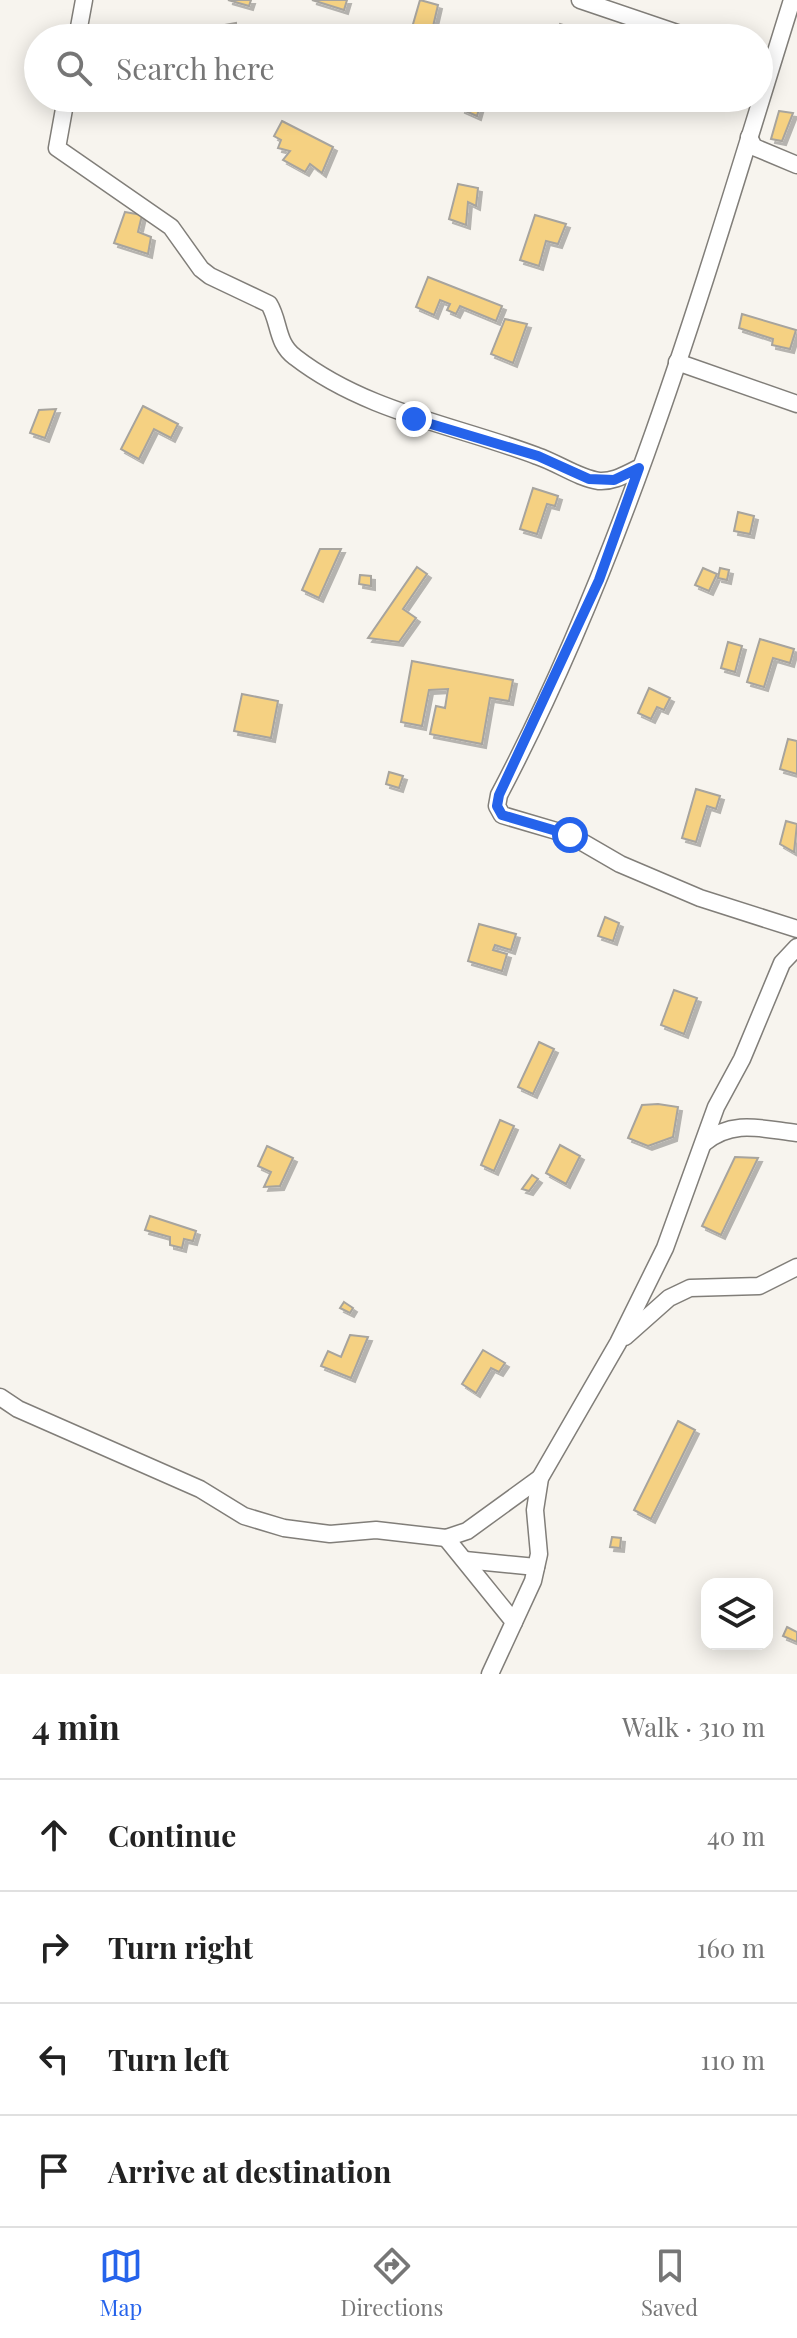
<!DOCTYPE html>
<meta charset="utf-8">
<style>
body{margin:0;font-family:"Playfair Display",serif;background:#f2f2f2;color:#222}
.controls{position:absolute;right:24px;bottom:24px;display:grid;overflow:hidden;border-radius:16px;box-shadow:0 4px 20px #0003}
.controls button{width:72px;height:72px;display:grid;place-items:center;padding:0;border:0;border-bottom:2px solid #e0e0e0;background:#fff;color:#222;font:40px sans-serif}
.stop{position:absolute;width:24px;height:24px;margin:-18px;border:6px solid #2563eb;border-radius:50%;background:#fff}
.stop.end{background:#2563eb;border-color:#fff;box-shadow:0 2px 8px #0008}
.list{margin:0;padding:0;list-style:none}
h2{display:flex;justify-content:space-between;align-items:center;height:104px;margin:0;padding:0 32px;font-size:34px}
h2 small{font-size:26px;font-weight:400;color:#767676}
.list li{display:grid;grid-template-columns:52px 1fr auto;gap:24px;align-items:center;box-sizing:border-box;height:112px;padding:0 32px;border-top:2px solid #e0e0e0}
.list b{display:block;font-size:30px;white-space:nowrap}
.list em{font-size:26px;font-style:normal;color:#767676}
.icon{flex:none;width:44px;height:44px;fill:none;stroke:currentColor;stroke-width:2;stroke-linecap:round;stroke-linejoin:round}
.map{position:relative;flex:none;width:797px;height:1674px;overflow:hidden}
.search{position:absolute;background:#fff;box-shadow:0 4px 20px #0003;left:24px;right:24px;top:24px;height:88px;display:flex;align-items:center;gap:20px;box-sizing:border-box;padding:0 28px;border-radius:44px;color:#767676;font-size:30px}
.sheet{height:552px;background:#fff}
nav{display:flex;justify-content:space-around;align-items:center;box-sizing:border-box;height:112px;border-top:2px solid #e0e0e0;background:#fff;font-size:22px;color:#767676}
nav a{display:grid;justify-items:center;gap:4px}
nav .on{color:#2563eb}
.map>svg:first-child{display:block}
</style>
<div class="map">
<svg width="797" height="1674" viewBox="0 0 797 1674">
<defs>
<filter id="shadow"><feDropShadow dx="4" dy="4" stdDeviation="0" flood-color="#0004"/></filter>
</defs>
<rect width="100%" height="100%" fill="#f7f4ee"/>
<g fill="#f5d182" stroke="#a7a49e" stroke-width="2" filter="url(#shadow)">
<polygon points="228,0 251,0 249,6"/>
<polygon points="312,0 347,0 344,10"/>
<polygon points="420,0 438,5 431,35 411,31"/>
<polygon points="236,23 237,33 223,33 224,25"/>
<polygon points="560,24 579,30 577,38 555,38"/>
<polygon points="465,98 482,98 477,116 461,109"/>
<polygon points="779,111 793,113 782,141 771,139"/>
<polygon points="282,121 333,147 322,173 310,164 305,172 283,160 290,151 278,148 281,140 274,136"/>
<polygon points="458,184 478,188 476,206 468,202 466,225 449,219"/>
<polygon points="125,212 142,215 138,232 151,237 148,254 114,243"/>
<polygon points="535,215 566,224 558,244 546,241 539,266 520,260"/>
<polygon points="428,277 502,306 496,321 460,306 456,314 447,310 450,304 440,300 434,315 416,307"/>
<polygon points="742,314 796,330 790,349 772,345 773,339 739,328"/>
<polygon points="505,319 527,324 513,363 491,354"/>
<polygon points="143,406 178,424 171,438 154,429 139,459 121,449"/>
<polygon points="56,409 45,438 30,433 39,410"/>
<polygon points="533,488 558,496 555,506 547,504 537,534 520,529"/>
<polygon points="738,512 754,516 750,534 734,531"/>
<polygon points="320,549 341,549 319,598 302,590"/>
<polygon points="417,567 427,574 403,609 416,618 399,642 368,638"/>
<polygon points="703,568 717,574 709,591 695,585"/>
<polygon points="720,568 729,570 727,580 718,578"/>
<polygon points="360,575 371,576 371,586 359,584"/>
<polygon points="760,639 794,649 790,663 773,658 764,687 747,682"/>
<polygon points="728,642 742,646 735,672 721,668"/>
<polygon points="412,661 513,680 509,701 490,698 482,744 430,734 436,706 445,708 448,689 429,690 422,726 401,722"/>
<polygon points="649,688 670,698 664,710 657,707 651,719 638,713"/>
<polygon points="242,694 278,701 271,738 234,731"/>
<polygon points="788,739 797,741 797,774 780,769"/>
<polygon points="389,772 403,776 399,788 386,784"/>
<polygon points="696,789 720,796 716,809 707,806 696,842 682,838"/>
<polygon points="786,821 797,824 794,852 780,844"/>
<polygon points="605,917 619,923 613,941 598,936"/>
<polygon points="479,924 516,934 511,950 495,945 493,950 507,954 502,971 468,961"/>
<polygon points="674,990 697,998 684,1034 661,1025"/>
<polygon points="539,1042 554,1049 533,1094 518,1087"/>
<polygon points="658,1104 678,1107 673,1137 648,1146 628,1138 642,1105"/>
<polygon points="500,1120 514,1126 494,1171 481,1165"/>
<polygon points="560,1145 580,1156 566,1184 546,1173"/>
<polygon points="267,1146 293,1158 280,1186 264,1187 271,1172 258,1166"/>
<polygon points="735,1157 758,1158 721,1235 702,1226"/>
<polygon points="532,1175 538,1179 529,1191 522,1189"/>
<polygon points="150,1216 196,1231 193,1241 184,1239 182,1248 170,1245 170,1237 145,1230"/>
<polygon points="344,1302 353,1308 350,1313 340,1308"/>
<polygon points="350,1335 368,1337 351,1378 321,1366 328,1351 341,1357"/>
<polygon points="483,1350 505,1363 499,1372 491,1368 476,1393 462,1384"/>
<polygon points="678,1421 695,1430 651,1519 634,1510"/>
<polygon points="612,1537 621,1538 620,1548 610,1547"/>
<polygon points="787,1627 797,1632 797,1642 783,1636"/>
</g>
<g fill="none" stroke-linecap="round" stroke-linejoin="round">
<g stroke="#817e79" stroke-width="19">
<g id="minor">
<polyline points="580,0 692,38"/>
<path d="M 792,0 C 708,269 631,544 499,795 L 497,806 L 502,815 L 570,835 L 620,864 L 700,898 L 797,929"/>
<polyline points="77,38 84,0"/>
<path d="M 66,98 L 57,148 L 171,227 L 201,269 L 210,276 L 269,304 C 280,322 276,343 295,357 C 366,412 455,425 537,456 C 558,463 578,478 599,481 C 614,482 626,474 639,468"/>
<polyline points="749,137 754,147 797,165"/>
<polyline points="677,362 797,404"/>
<path d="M 704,1143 C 733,1119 762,1129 797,1133"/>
<polyline points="625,1337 669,1298 690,1288 759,1286 797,1267"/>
<polyline points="0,1397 18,1409 200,1489 244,1516 284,1528 330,1534 376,1530 446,1538 467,1531 540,1478"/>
<polyline points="446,1538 514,1622"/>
<polyline points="465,1560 536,1567"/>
<polyline points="490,1674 533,1581 539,1554 535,1510 540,1478 618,1343 665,1248 716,1107 742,1059 782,963 797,947"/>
</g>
</g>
<use href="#minor" stroke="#fff" stroke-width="16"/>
</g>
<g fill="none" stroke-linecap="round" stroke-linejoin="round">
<polyline stroke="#2563eb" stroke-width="10" points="414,419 538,456 589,479 614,480 639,468 599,580 499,795 497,806 502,815 570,835"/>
</g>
</svg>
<div class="controls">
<button><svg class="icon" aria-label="layers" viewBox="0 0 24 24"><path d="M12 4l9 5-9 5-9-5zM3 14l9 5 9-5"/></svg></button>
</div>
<div class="stop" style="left:570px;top:835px"></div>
<div class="stop end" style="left:414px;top:419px"></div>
<div class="search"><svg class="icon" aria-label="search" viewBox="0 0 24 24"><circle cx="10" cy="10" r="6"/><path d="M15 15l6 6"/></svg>Search here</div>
</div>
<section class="sheet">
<h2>4 min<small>Walk · 310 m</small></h2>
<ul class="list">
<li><svg class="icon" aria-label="ahead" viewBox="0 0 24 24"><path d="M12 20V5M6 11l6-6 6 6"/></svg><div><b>Continue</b></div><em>40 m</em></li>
<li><svg class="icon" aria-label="right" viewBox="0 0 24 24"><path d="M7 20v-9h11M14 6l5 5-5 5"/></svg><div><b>Turn right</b></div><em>160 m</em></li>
<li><svg class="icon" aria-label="left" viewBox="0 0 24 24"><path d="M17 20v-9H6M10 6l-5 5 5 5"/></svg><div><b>Turn left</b></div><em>110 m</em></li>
<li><svg class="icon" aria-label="arrive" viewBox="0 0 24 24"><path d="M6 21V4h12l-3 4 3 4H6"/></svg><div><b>Arrive at destination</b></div></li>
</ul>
</section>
<nav>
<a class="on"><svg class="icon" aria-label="map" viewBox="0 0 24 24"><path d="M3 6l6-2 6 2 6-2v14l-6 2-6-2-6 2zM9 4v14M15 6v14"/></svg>Map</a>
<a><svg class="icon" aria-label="directions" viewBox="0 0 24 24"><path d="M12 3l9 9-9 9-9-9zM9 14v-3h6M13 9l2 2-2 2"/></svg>Directions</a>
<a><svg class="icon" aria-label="saved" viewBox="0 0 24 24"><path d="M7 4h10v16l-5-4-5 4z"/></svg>Saved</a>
</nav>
